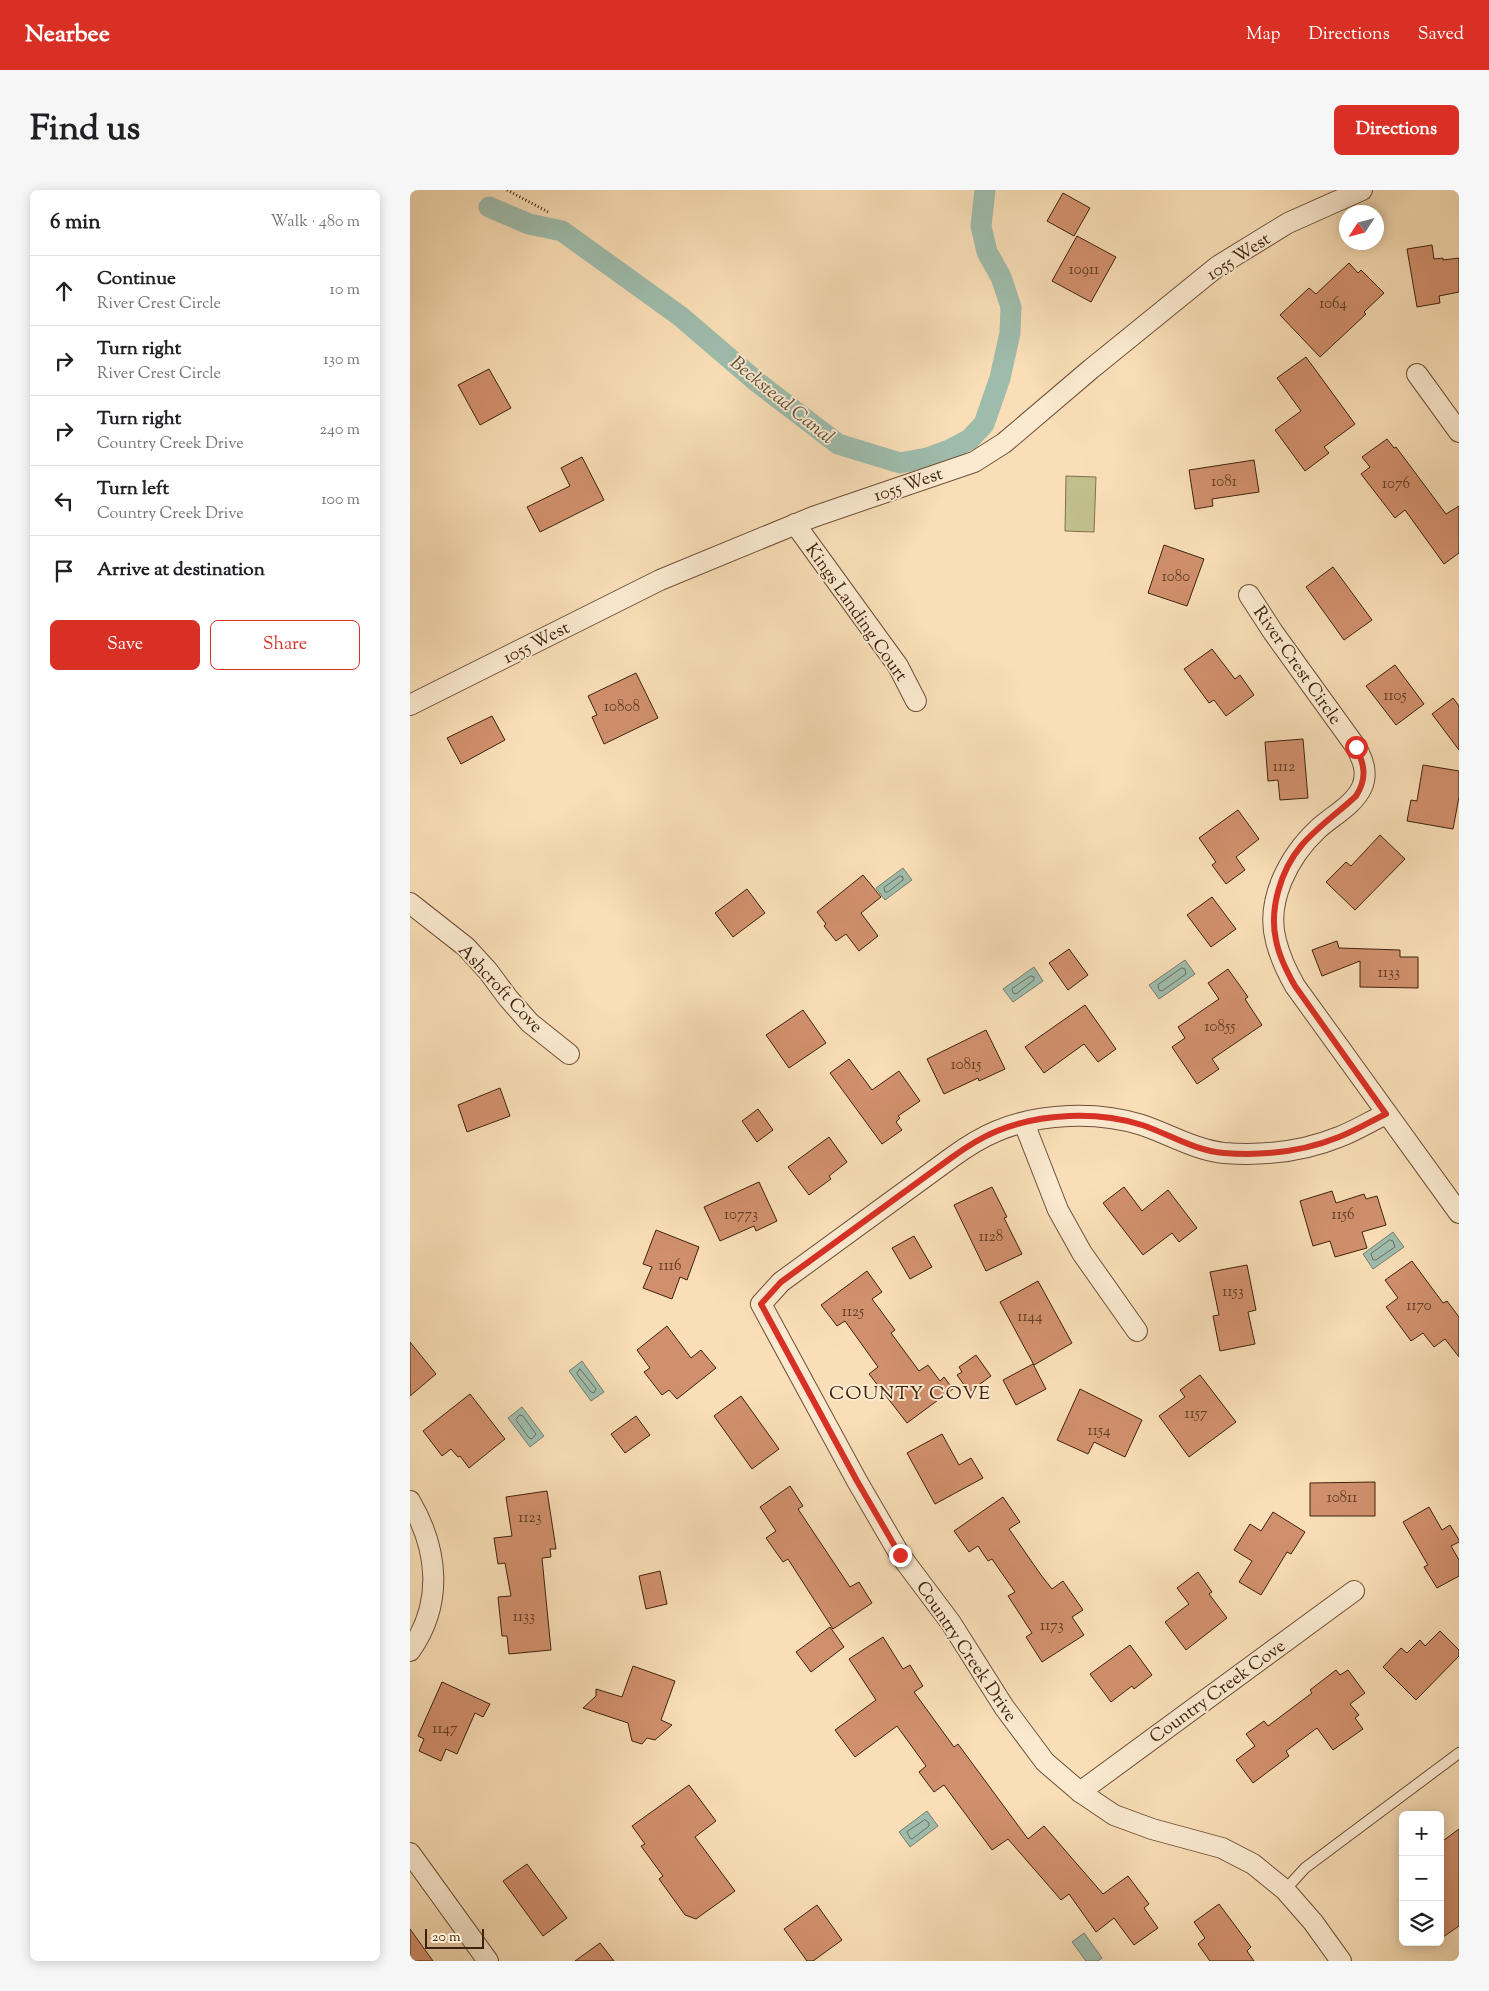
<!DOCTYPE html>
<meta charset="utf-8">
<style>
body{margin:0;font-family:"Sorts Mill Goudy",serif;background:#f6f6f6;color:#202124}
.controls{position:absolute;right:15px;bottom:15px;display:grid;overflow:hidden;border-radius:8px;box-shadow:0 2px 12px #0003}
.controls button{width:45px;height:45px;display:grid;place-items:center;padding:0;border:0;border-bottom:1px solid #e0e0e0;background:#fff;color:#202124;font:25px sans-serif}
.compass{position:absolute;left:929px;top:15px;width:45px;height:45px;border-radius:50%;background:#fff;box-shadow:0 2px 12px #0003;rotate:234deg}
.scale{position:absolute;left:15px;bottom:12px;width:59px;box-sizing:border-box;padding-left:5px;border:2px solid #3f220d;border-top:0;font-size:14px;line-height:18px;white-space:nowrap;color:#3f220d;-webkit-text-stroke:4px #fbead0;paint-order:stroke}
.stop{position:absolute;width:15px;height:15px;margin:-11px;border:4px solid #d93025;border-radius:50%;background:#fff}
.stop.end{background:#d93025;border-color:#fff;box-shadow:0 1px 5px #0008}
.list{margin:0;padding:0;list-style:none}
h2{display:flex;justify-content:space-between;align-items:center;height:65px;margin:0;padding:0 20px;font-size:21px}
h2 small{font-size:16px;font-weight:400;color:#757577}
.list li{display:grid;grid-template-columns:32px 1fr auto;gap:15px;align-items:center;box-sizing:border-box;height:70px;padding:0 20px;border-top:1px solid #e0e0e0}
.list b{display:block;font-size:19px;white-space:nowrap}
.list p{margin:0;font-size:16px;white-space:nowrap;color:#757577}
.list em{font-size:16px;font-style:normal;color:#757577}
.actions{display:flex;gap:10px;padding:15px 20px}
.actions a{flex:1;padding:11px 0;border:1px solid #d93025;border-radius:8px;text-align:center;font-size:18px;color:#d93025}
.actions .main{background:#d93025;color:#fff}
.icon{flex:none;width:28px;height:28px;fill:none;stroke:currentColor;stroke-width:2;stroke-linecap:round;stroke-linejoin:round}
.map{position:relative;flex:none;width:1049px;height:1771px;overflow:hidden;border-radius:8px}
header{display:flex;align-items:center;gap:30px;box-sizing:border-box;height:70px;padding:0 25px;background:#d93025;color:#fff}
header strong{font-size:24px}
nav{display:flex;gap:28px;margin-inline-start:auto;font-size:18px}
.intro{display:flex;align-items:center;justify-content:space-between;box-sizing:border-box;height:120px;padding:0 30px}
h1{margin:0;font-size:35px}
.button{padding:12px 22px;border-radius:8px;background:#d93025;color:#fff;font-size:18px;font-weight:700}
main{display:flex;gap:30px;padding:0 30px}
aside{flex:1;background:#fff;border-radius:8px;box-shadow:0 2px 12px #0003}
.map>svg:first-child{display:block}
</style>
<header>
<strong>Nearbee</strong>
<nav><a>Map</a><a>Directions</a><a>Saved</a></nav>
</header>
<div class="intro"><h1>Find us</h1><a class="button">Directions</a></div>
<main>
<aside>
<h2>6 min<small>Walk · 480 m</small></h2>
<ul class="list">
<li><svg class="icon" aria-label="ahead" viewBox="0 0 24 24"><path d="M12 20V5M6 11l6-6 6 6"/></svg><div><b>Continue</b><p>River Crest Circle</p></div><em>10 m</em></li>
<li><svg class="icon" aria-label="right" viewBox="0 0 24 24"><path d="M7 20v-9h11M14 6l5 5-5 5"/></svg><div><b>Turn right</b><p>River Crest Circle</p></div><em>130 m</em></li>
<li><svg class="icon" aria-label="right" viewBox="0 0 24 24"><path d="M7 20v-9h11M14 6l5 5-5 5"/></svg><div><b>Turn right</b><p>Country Creek Drive</p></div><em>240 m</em></li>
<li><svg class="icon" aria-label="left" viewBox="0 0 24 24"><path d="M17 20v-9H6M10 6l-5 5 5 5"/></svg><div><b>Turn left</b><p>Country Creek Drive</p></div><em>100 m</em></li>
<li><svg class="icon" aria-label="arrive" viewBox="0 0 24 24"><path d="M6 21V4h12l-3 4 3 4H6"/></svg><div><b>Arrive at destination</b></div></li>
</ul>
<div class="actions"><a class="main">Save</a><a>Share</a></div>
</aside>
<div class="map">
<svg width="1049" height="1771" viewBox="0 0 1049 1771">
<rect width="100%" height="100%" fill="#f9deb7"/>
<filter id="stains"><feTurbulence type="fractalNoise" baseFrequency=".004" numOctaves="4"/><feColorMatrix values="0 0 0 0 .2 0 0 0 0 .09 0 0 0 0 .02 0 0 0 .5 -.17"/></filter>
<radialGradient id="worn" r=".72"><stop offset=".6" stop-color="#630" stop-opacity="0"/><stop offset="1" stop-color="#630" stop-opacity=".3"/></radialGradient>
<polygon fill="#c1c08c" stroke="#80714c" points="656,286 686,287 684,342 655,341"/>
<g fill="#9ebcac" stroke="#787e6c">
<polygon points="493,678 502,690 475,710 466,698"/>
<polygon points="775,770 785,784 749,809 739,795"/>
<polygon points="624,777 633,791 603,812 593,799"/>
<polygon points="983,1042 994,1057 963,1079 953,1064"/>
<polygon points="172,1171 194,1202 181,1211 159,1181"/>
<polygon points="112,1217 134,1246 120,1257 98,1228"/>
<polygon points="517,1621 528,1636 500,1657 489,1642"/>
<polygon points="674,1743 692,1768 688,1771 676,1771 662,1752"/>
</g>
<g fill="none" stroke-linecap="round" stroke-linejoin="round">
<g stroke="#6e6f5c" stroke-width="1">
<polygon points="490,686 493,687 493,690 478,702 475,702 474,698"/>
<polygon points="772,778 775,779 776,784 752,801 749,800 748,795"/>
<polygon points="621,786 624,787 624,790 606,804 603,803 602,799"/>
<polygon points="980,1050 983,1051 985,1057 966,1070 963,1070 961,1064"/>
<polygon points="170,1179 186,1199 184,1203 181,1202 167,1184"/>
<polygon points="110,1225 113,1226 126,1244 122,1249 119,1248 106,1230"/>
<polygon points="515,1630 519,1633 519,1636 502,1649 500,1648 497,1642"/>
</g>
<polyline stroke="#9ebcac" stroke-width="21" points="79,17 119,34 152,41 270,126 347,192 428,254 490,273 517,268 539,260 560,249 574,234 590,188 600,143 601,117 591,87 577,62 571,36 575,0"/>
</g>
<g fill="#d1906d" stroke="#3f220d">
<polygon points="653,3 680,18 664,46 637,31"/>
<polygon points="667,46 706,67 681,112 642,91"/>
<polygon points="1022,55 1024,69 1033,68 1033,70 1049,68 1049,102 1029,106 1030,113 1007,117 997,59"/>
<polygon points="939,73 948,83 951,80 974,103 954,122 956,124 910,167 870,125 899,98 906,104"/>
<polygon points="896,167 945,234 914,257 919,263 895,281 865,240 891,221 867,188"/>
<polygon points="79,179 101,218 70,235 48,195"/>
<polygon points="977,249 984,258 986,257 1036,324 1049,316 1049,363 1034,374 995,320 985,328 951,284 960,277 952,267"/>
<polygon points="172,267 194,310 130,342 117,317 160,296 151,278"/>
<polygon points="844,270 849,302 802,309 803,316 785,319 779,280"/>
<polygon points="754,355 794,369 777,416 738,403"/>
<polygon points="923,377 962,430 934,450 896,397"/>
<polygon points="802,459 825,489 830,485 844,505 816,526 804,510 799,513 774,479"/>
<polygon points="985,475 1014,514 986,535 956,496"/>
<polygon points="226,483 248,528 194,554 182,527 187,525 178,506"/>
<polygon points="1043,508 1049,516 1049,560 1022,524"/>
<polygon points="82,526 95,550 51,574 37,548"/>
<polygon points="893,549 898,608 870,610 868,590 858,591 855,552"/>
<polygon points="1013,575 1049,581 1049,607 1043,639 997,631 1001,610 1007,611"/>
<polygon points="828,620 849,649 826,667 835,680 816,694 802,675 806,672 789,648"/>
<polygon points="970,645 995,669 945,720 916,692 936,672 941,676"/>
<polygon points="453,685 471,707 451,723 468,746 449,761 436,744 426,751 414,736 416,734 407,722"/>
<polygon points="337,699 355,723 323,747 305,723"/>
<polygon points="802,707 826,739 801,757 777,725"/>
<polygon points="927,751 929,758 990,760 990,767 1008,767 1008,798 950,797 950,771 912,786 902,760"/>
<polygon points="659,759 678,785 658,800 639,773"/>
<polygon points="818,779 838,807 835,809 852,835 802,869 809,879 787,894 762,857 775,848 768,837 809,809 798,793"/>
<polygon points="675,815 706,859 688,872 674,854 634,883 615,857"/>
<polygon points="393,820 416,853 379,878 356,845"/>
<polygon points="576,840 595,879 569,891 568,888 534,904 517,869"/>
<polygon points="439,869 462,900 489,881 510,911 488,926 490,928 486,932 492,940 472,954 420,883"/>
<polygon points="90,898 100,926 57,942 48,915"/>
<polygon points="348,919 363,940 347,952 332,931"/>
<polygon points="419,947 437,972 419,986 421,989 399,1005 378,977"/>
<polygon points="349,992 367,1031 346,1041 344,1036 310,1051 294,1017"/>
<polygon points="582,997 597,1027 594,1028 612,1064 576,1081 544,1015"/>
<polygon points="714,997 732,1021 758,1000 787,1038 769,1052 762,1043 733,1065 693,1013"/>
<polygon points="922,1001 926,1013 954,1004 956,1009 967,1006 976,1035 952,1042 957,1058 925,1067 920,1051 903,1056 890,1011"/>
<polygon points="246,1040 289,1057 277,1090 270,1087 262,1109 233,1098 242,1077 233,1074"/>
<polygon points="504,1046 522,1077 500,1089 482,1058"/>
<polygon points="1002,1071 1033,1113 1037,1111 1049,1127 1049,1167 1035,1149 1024,1157 1013,1143 1001,1151 976,1117 988,1108 975,1090"/>
<polygon points="837,1075 846,1120 838,1122 845,1154 810,1161 803,1126 809,1125 800,1082"/>
<polygon points="457,1081 472,1102 462,1109 485,1140 481,1143 509,1181 518,1175 530,1191 534,1187 543,1199 497,1233 459,1184 468,1177 435,1131 427,1136 411,1115"/>
<polygon points="628,1091 662,1153 624,1175 590,1112"/>
<polygon points="257,1136 281,1168 291,1160 306,1178 267,1209 259,1200 252,1205 234,1182 240,1178 227,1160"/>
<polygon points="0,1152 26,1184 0,1206"/>
<polygon points="566,1165 581,1186 559,1202 547,1185 552,1182 549,1177"/>
<polygon points="623,1174 636,1199 606,1215 593,1190"/>
<polygon points="790,1185 826,1232 779,1267 749,1226 775,1207 770,1200"/>
<polygon points="670,1199 732,1230 715,1267 684,1252 678,1264 647,1250"/>
<polygon points="60,1204 95,1249 59,1278 50,1266 48,1267 41,1259 32,1266 13,1241"/>
<polygon points="331,1206 369,1259 342,1279 304,1226"/>
<polygon points="226,1226 240,1245 215,1263 201,1244"/>
<polygon points="532,1244 549,1275 561,1268 573,1288 525,1314 497,1263"/>
<polygon points="965,1292 965,1326 900,1326 900,1293"/>
<polygon points="380,1296 393,1316 388,1319 440,1397 449,1392 462,1413 423,1439 378,1369 373,1372 356,1348 366,1341 350,1317"/>
<polygon points="137,1301 146,1359 140,1359 141,1367 132,1368 141,1460 99,1464 97,1446 92,1446 88,1407 101,1406 95,1373 88,1374 84,1348 102,1346 96,1307"/>
<polygon points="593,1307 610,1332 599,1339 631,1385 642,1399 653,1391 673,1420 662,1427 674,1445 632,1472 616,1447 622,1443 598,1406 605,1402 582,1369 578,1371 568,1356 559,1362 544,1341"/>
<polygon points="1019,1317 1032,1340 1040,1335 1049,1350 1049,1352 1041,1356 1049,1370 1049,1386 1027,1398 1014,1377 1018,1375 993,1332"/>
<polygon points="863,1322 895,1342 881,1364 877,1362 851,1405 829,1392 842,1371 824,1360 840,1334 851,1341"/>
<polygon points="250,1381 257,1414 236,1419 229,1386"/>
<polygon points="788,1382 802,1402 799,1404 817,1428 776,1460 755,1432 779,1414 767,1398"/>
<polygon points="420,1437 434,1457 401,1482 386,1462"/>
<polygon points="1030,1441 1049,1460 1049,1466 1006,1510 973,1477 991,1458 997,1463 1010,1450 1015,1456"/>
<polygon points="473,1447 493,1479 500,1475 513,1496 504,1502 544,1557 548,1554 618,1649 634,1636 693,1704 718,1686 739,1714 734,1718 748,1738 724,1755 704,1728 686,1742 659,1704 651,1710 598,1649 582,1660 534,1595 524,1602 509,1582 516,1576 487,1536 445,1567 425,1540 466,1510 439,1469"/>
<polygon points="720,1455 742,1485 724,1499 722,1496 701,1512 680,1484"/>
<polygon points="223,1476 265,1491 251,1530 262,1535 245,1550 237,1548 232,1554 222,1551 218,1533 173,1518 186,1506 186,1499 212,1507"/>
<polygon points="926,1480 930,1485 938,1480 955,1503 940,1514 949,1525 945,1528 953,1539 923,1560 907,1538 876,1561 879,1566 843,1593 826,1570 845,1556 836,1544 854,1531 858,1536 902,1503 900,1500"/>
<polygon points="32,1492 80,1514 73,1527 65,1523 47,1564 36,1559 31,1571 9,1561 14,1549 8,1546"/>
<polygon points="279,1595 306,1631 285,1647 325,1701 286,1729 275,1725 249,1689 253,1686 231,1656 235,1654 222,1636"/>
<polygon points="1049,1639 1049,1736 1030,1749 1030,1653"/>
<polygon points="117,1674 157,1728 133,1746 93,1691"/>
<polygon points="809,1714 841,1757 837,1761 844,1771 800,1771 788,1754 795,1748 784,1732"/>
<polygon points="407,1715 432,1750 403,1771 397,1771 374,1739"/>
<polygon points="0,1739 23,1771 0,1771"/>
<polygon points="190,1753 204,1771 165,1771"/>
</g>
<g fill="none" stroke-linecap="round" stroke-linejoin="round">
<g stroke="#6e5138" stroke-width="12">
<polyline id="lane" points="875,1700 895,1678 1049,1563"/>
</g>
<g stroke="#6e5138" stroke-width="22">
<g id="street">
<polyline points="1007,184 1049,242"/>
<polyline points="385,334 488,476 506,511"/>
<path d="M 839,405 L 863,442 L 946,557 C 953,570 958,583 952,597 C 944,615 922,626 908,639 C 879,666 855,711 866,751 C 870,767 877,782 885,796 L 1049,1023"/>
<polyline points="0,515 250,390 403,327 564,272 594,253 681,179 808,76 878,33 952,0"/>
<polyline points="0,713 56,757 78,781 98,808 120,833 159,864"/>
<polyline points="614,933 648,1020 672,1063 727,1141"/>
<path d="M 0,1311 C 28,1359 34,1413 0,1461"/>
<polyline points="670,1602 944,1401"/>
<polyline points="0,1663 78,1771"/>
<path d="M 931,1771 L 903,1732 L 875,1700 L 843,1674 L 812,1658 L 742,1639 L 704,1625 L 670,1602 L 635,1572 L 594,1517 L 541,1433 L 490,1365 L 447,1291 L 351,1114 L 371,1092 L 541,968 C 556,957 570,948 587,941 C 630,923 687,921 732,935 C 759,944 785,960 814,963 C 854,966 892,962 929,947 C 945,941 961,931 976,924"/>
</g>
</g>
<polyline stroke="#3f220d" stroke-width="3" stroke-dasharray="1 2.5" stroke-linecap="butt" points="97,0 140,23"/>
<use href="#lane" stroke="#fbead0" stroke-width="10"/>
<use href="#street" stroke="#fbead0" stroke-width="20"/>
</g>
<g fill="none" stroke-linecap="round" stroke-linejoin="round">
<path stroke="#d93025" stroke-width="6" d="M 490,1365 L 447,1291 L 351,1114 L 371,1092 L 541,968 C 556,957 570,948 587,941 C 631,923 687,921 732,935 C 759,944 785,961 814,963 C 854,966 892,962 929,947 C 945,941 961,931 976,924 L 885,796 C 877,782 869,767 866,750 C 859,719 871,680 891,656 C 907,637 928,623 946,606 C 957,589 955,575 946,557"/>
</g>
<g text-anchor="middle" stroke-width="4" stroke-linejoin="round" paint-order="stroke">
<g font-size="15" fill="#643e25">
<text x="674" y="84">10911</text>
<text x="923" y="118">1064</text>
<text x="814" y="296">1081</text>
<text x="986" y="298">1076</text>
<text x="766" y="391">1080</text>
<text x="985" y="510">1105</text>
<text x="212" y="521">10808</text>
<text x="874" y="581">1112</text>
<text x="979" y="787">1133</text>
<text x="810" y="841">10855</text>
<text x="556" y="879">10815</text>
<text x="331" y="1029">10773</text>
<text x="933" y="1029">1156</text>
<text x="581" y="1051">1128</text>
<text x="260" y="1080">1116</text>
<text x="823" y="1106">1153</text>
<text x="1009" y="1120">1170</text>
<text x="443" y="1126">1125</text>
<text x="620" y="1131">1144</text>
<text x="786" y="1228">1157</text>
<text x="689" y="1245">1154</text>
<text x="932" y="1312">10811</text>
<text x="120" y="1332">1123</text>
<text x="114" y="1431">1133</text>
<text x="642" y="1440">1173</text>
<text x="35" y="1543">1147</text>
</g>
<g font-size="18" fill="#3f220d" stroke="#fbead0">
<text transform="translate(828 66) rotate(-33)" y="6">1055 West</text>
<text transform="translate(498 294) rotate(-19)" y="6">1055 West</text>
<text transform="translate(447 422) rotate(55)" y="6">Kings Landing Court</text>
<text transform="translate(126 452) rotate(-27)" y="6">1055 West</text>
<text transform="translate(888 475) rotate(55)" y="6">River Crest Circle</text>
<text transform="translate(91 798) rotate(47)" y="6">Ashcroft Cove</text>
<text transform="translate(557 1461) rotate(56)" y="6">Country Creek Drive</text>
<text transform="translate(807 1501) rotate(-36)" y="6">Country Creek Cove</text>
</g>
<g font-size="19" font-style="italic" fill="#5c503d" stroke="#fbead0">
<text transform="translate(373 209) rotate(39)" y="7">Beckstead Canal</text>
</g>
<g font-size="19" letter-spacing="1" fill="#3f220d" stroke="#fbead0">
<text x="500" y="1209">COUNTY COVE</text>
</g>
</g>
<rect width="100%" height="100%" filter="url(#stains)"/>
<rect width="100%" height="100%" fill="url(#worn)"/>
</svg>
<div class="controls">
<button>+</button>
<button>−</button>
<button><svg class="icon" aria-label="layers" viewBox="0 0 24 24"><path d="M12 4l9 5-9 5-9-5zM3 14l9 5 9-5"/></svg></button>
</div>
<svg class="compass" viewBox="-18 -18 36 36"><path d="M0-13l5 13h-10z" fill="#e53935"/><path d="M0 13l5-13h-10z" fill="#757577"/></svg>
<div class="scale">20 m</div>
<div class="stop" style="left:946px;top:557px"></div>
<div class="stop end" style="left:490px;top:1365px"></div>
</div>
</main>
